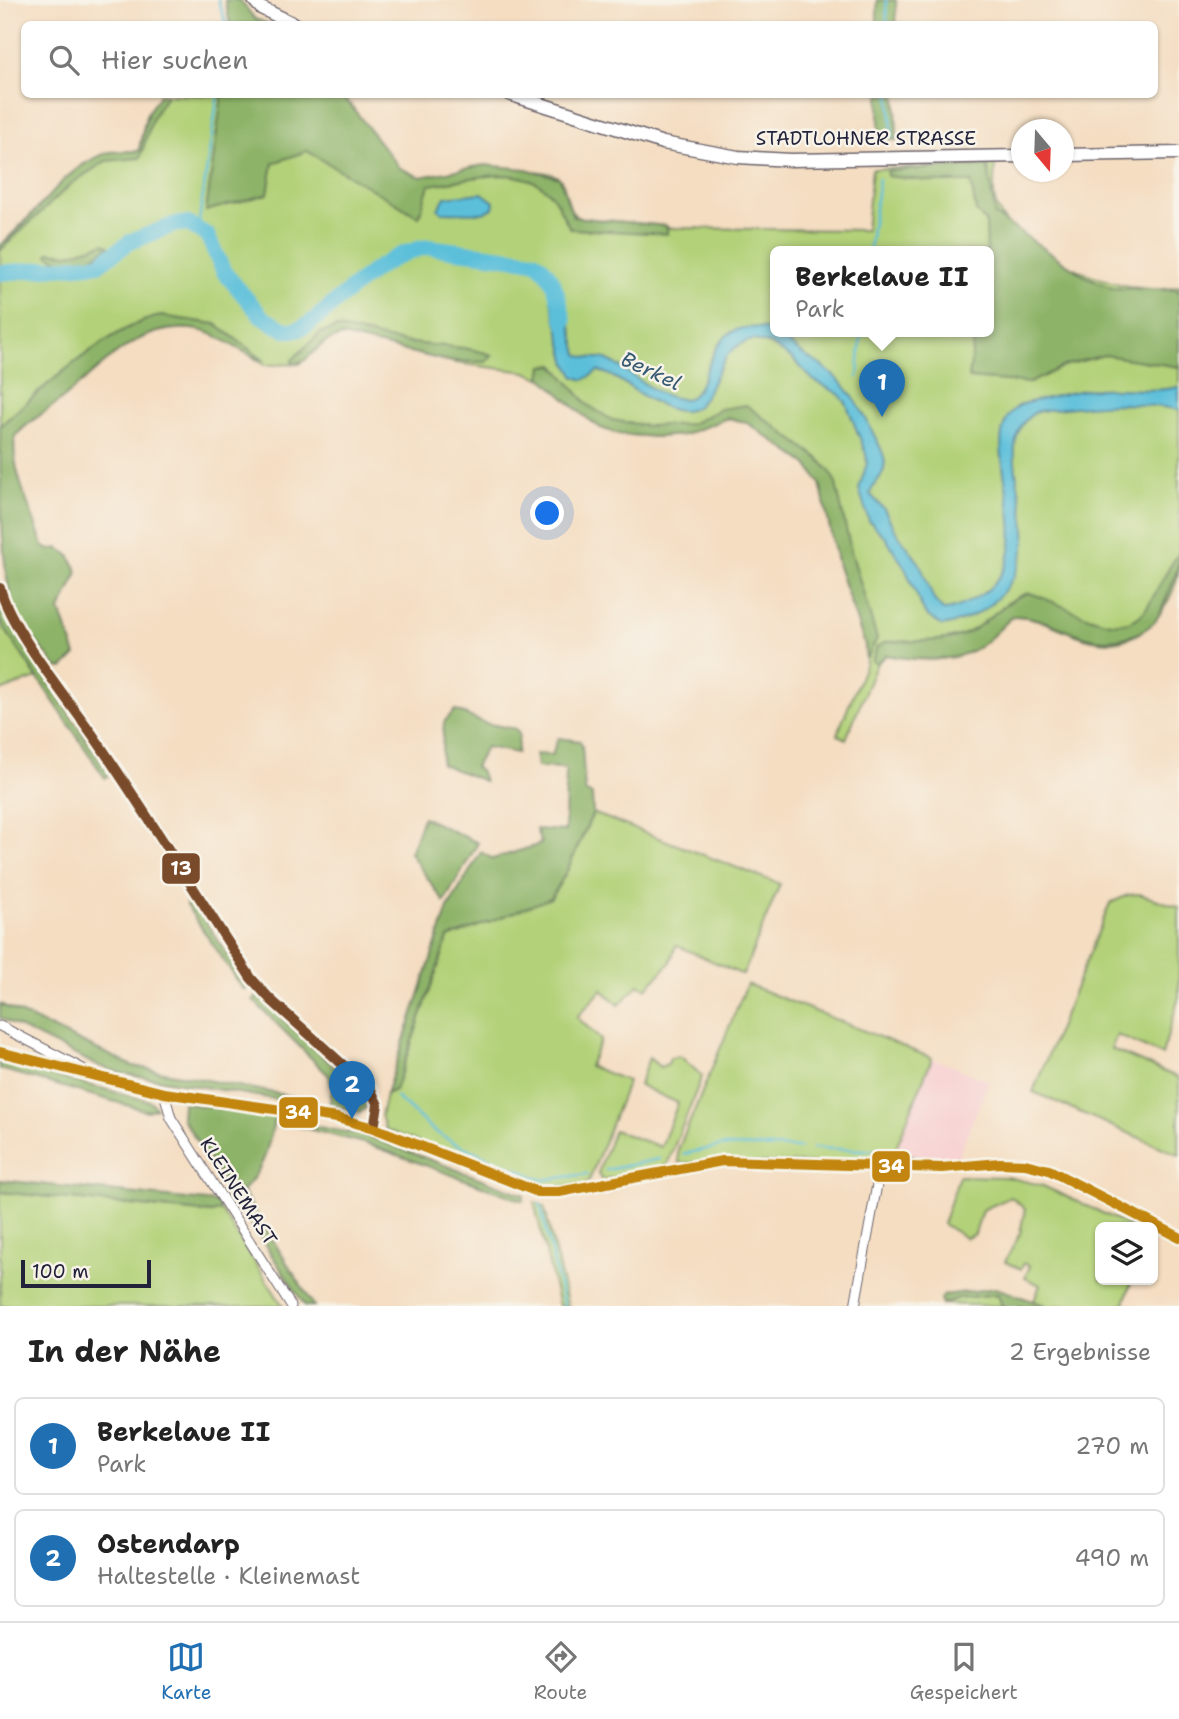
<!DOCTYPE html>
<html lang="de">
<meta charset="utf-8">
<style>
body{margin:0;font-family:"Shantell Sans",sans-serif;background:#f2f2f2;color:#222}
.controls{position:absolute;right:21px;bottom:21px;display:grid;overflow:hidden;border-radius:10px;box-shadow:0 2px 5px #0004}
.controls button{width:63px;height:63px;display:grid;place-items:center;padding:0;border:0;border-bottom:2px solid #e0e0e0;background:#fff;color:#222;font:35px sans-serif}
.compass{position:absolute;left:1011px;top:119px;width:63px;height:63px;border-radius:50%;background:#fff;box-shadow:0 2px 5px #0004;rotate:161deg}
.scale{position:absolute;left:21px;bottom:18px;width:130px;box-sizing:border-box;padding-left:7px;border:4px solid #22223b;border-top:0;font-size:19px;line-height:24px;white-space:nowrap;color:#22223b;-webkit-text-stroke:5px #f7f3e8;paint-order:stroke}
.you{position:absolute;left:548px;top:514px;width:24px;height:24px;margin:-18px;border:5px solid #fff;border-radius:50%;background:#1a73e8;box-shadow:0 0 0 10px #1a73e833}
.badge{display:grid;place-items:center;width:46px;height:46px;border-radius:50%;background:#1f6fb2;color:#fff;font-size:23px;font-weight:700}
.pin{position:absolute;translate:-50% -58px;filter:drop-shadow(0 2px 4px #0008)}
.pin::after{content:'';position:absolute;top:37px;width:24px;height:21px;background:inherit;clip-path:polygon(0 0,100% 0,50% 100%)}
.popup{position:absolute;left:770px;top:246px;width:224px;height:91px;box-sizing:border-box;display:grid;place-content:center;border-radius:10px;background:#fff;filter:drop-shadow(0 2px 5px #0005);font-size:23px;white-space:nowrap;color:#767676}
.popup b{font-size:26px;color:#222}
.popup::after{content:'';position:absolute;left:50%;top:100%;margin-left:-14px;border:14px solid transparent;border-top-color:#fff}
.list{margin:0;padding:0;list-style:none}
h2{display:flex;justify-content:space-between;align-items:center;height:91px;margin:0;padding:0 28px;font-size:30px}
h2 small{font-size:23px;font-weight:400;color:#767676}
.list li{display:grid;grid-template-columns:46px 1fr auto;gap:21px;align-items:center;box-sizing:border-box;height:98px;margin:0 14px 14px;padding:0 14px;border:2px solid #e0e0e0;border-radius:10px}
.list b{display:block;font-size:26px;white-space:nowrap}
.list p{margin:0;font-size:23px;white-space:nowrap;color:#767676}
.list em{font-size:23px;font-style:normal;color:#767676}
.icon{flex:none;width:38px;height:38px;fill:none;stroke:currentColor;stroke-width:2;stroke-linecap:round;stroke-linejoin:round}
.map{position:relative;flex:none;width:1179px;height:1306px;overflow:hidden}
.search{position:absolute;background:#fff;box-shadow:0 2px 5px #0004;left:21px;right:21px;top:21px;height:77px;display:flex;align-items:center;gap:18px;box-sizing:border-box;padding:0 24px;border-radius:10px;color:#767676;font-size:26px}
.sheet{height:315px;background:#fff}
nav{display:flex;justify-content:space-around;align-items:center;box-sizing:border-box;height:98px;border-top:2px solid #e0e0e0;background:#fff;font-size:19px;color:#767676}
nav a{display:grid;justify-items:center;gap:4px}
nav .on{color:#1f6fb2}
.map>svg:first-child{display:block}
</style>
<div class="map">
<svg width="1179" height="1306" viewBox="0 0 1179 1306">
<rect width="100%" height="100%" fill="#f7f3e8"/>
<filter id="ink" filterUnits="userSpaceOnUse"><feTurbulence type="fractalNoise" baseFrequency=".0143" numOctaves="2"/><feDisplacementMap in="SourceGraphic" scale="14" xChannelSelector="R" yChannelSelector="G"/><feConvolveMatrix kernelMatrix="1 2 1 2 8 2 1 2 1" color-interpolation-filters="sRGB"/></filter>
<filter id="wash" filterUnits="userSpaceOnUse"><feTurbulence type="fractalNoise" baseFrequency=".00686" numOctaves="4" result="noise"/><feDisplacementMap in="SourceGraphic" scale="28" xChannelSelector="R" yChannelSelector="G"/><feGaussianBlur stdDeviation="1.57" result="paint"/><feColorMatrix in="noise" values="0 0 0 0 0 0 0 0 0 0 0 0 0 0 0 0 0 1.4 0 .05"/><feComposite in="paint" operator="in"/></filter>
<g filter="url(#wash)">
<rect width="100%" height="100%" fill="#f4ddc1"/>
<polygon fill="#f7cfd0" points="932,1058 989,1081 958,1157 892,1155"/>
<g fill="#b2d178" stroke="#6a7a5a" stroke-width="2" fill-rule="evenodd">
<path d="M 162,95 L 337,95 L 352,107 L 405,177 C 416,178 427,180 438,180 C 465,179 537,163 558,177 C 569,186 563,207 579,219 L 667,228 L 866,230 L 872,169 L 995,165 C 994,183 991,202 1002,217 C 1029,256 1134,302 1179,286 C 1179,352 1179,417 1179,483 C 1179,510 1179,541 1179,568 C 1174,600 1153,634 1119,641 C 1081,648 1049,615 1013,616 C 966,659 949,666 886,655 L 877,663 L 846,739 L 837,735 L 866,663 L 865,645 L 838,566 L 827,507 L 820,483 L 807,464 L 746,422 L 727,418 L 684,435 L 655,437 L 619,434 L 601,428 L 583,415 L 548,381 L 526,372 L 456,363 L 385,346 L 362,337 L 343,336 L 332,337 L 299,364 L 264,365 L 212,328 L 166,326 L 130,340 L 25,426 L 0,453 L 0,246 L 69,176 L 107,154 L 138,154 L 146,115 ZM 775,251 L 989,251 L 989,331 L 775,331 Z"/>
<polygon points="0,620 37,678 0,691"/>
<polygon points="593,813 780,884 743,975 676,945 670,963 646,989 639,984 619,1005 602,990 577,1017 601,1040 589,1066 628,1081 589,1181 580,1186 541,1189 386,1130 381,1116 386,1094 395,1090 448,938 566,873"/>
<polygon points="1139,894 1179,907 1179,997 1162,1055 1117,1035 1111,1049 1179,1078 1179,1155 1033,1092 1110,903 1128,895"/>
<polygon points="747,984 932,1058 893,1155 917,1156 915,1163 679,1163 678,1150"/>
<polygon points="680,1056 702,1076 667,1165 661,1170 601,1180 598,1173 614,1130 661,1147 678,1103 639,1085 649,1058 660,1067 668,1064 670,1058"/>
<polygon points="959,1176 1006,1177 1041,1185 1133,1227 1100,1227 1100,1280 1132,1280 1123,1306 1047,1306 1034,1301 1040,1285 1025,1278 1030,1266 1024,1263 1021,1269 1005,1262 1020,1233 1025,1209 1011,1197 982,1210 975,1234 966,1238 943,1224"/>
<polygon points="0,1192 212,1213 221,1210 283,1306 0,1306"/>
<polygon points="534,1202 544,1206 568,1306 559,1306"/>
<polygon points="998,1294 1002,1306 942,1304 959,1298"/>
</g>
<g fill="#8db368" stroke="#586a52" stroke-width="2">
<polygon points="225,0 240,0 255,19 270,24 230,24"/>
<rect x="877" y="0" width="19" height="24"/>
<path d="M 160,94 L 167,95 L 153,117 L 140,158 L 106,161 L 71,184 L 0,251 L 0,246 C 40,216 56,172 106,153 C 116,150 129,152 139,151 L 148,112 Z"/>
<path d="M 337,94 L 348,102 L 400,168 L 420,177 L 484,165 L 526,169 L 560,178 L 573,217 L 667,226 L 667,234 L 571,229 C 563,219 560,206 552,196 C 523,160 469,181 429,185 L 419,217 L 307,151 L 273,163 L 268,194 L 206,211 L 222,95 Z"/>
<polygon points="879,95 896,95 897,140 879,140"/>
<polygon points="988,166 995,215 1083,275 1112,288 1179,290 1179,367 1105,355 1066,365 1030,383 969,378 975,331 989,331 986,223 976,211 971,182 937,182 887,176 887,171"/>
<path d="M 105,243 L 109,246 C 92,261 69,269 48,255 L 50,252 L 69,254 Z"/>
<path d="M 161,316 L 216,324 L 265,361 C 239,354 219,331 191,329 C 134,324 102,368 62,399 C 46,412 29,421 15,436 C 10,471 33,513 43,546 L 49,550 L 58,548 L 69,555 L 78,572 L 60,610 L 76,655 L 63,668 L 56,667 C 42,648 25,630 14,610 C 0,568 0,475 0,426 C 38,392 112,324 161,316 Z"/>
<path d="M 335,328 C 358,330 377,338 399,341 C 430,347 462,344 492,355 L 486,362 L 448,361 L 342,336 L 323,343 L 304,361 L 293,364 L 292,360 L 320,333 Z"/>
<polygon points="554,365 588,405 612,420 625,422 647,426 691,424 720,409 746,405 818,458 830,471 836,484 851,551 877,639 866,660 865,645 838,566 820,483 807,464 746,422 727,418 684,435 655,437 619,434 601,428 583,415 541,377 543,366"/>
<path d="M 1179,553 C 1179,572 1171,587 1164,604 C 1158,620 1152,627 1136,634 C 1086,655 1058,615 1013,616 C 1002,626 992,638 979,647 C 953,664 916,660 886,655 L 877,663 L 872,661 L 877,647 L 886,642 C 911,640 946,644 969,632 C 989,622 1006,598 1029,593 C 1060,600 1120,645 1145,610 C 1158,592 1165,571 1179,553 Z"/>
<polygon points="0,608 107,771 109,776 105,778 8,634 0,620"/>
<polygon points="455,710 484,723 516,729 519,735 517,753 486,747 475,767 481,772 484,781 441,764 444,722"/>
<polygon points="558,738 580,741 582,746 585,791 592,795 593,813 566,873 551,898 448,938 395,1090 386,1094 448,908 481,852 493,859 541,844 536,829 565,831 566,768 537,767 535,754 552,755"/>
<polygon points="423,817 478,843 444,902 410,853"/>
<polygon points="187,899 193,902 245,982 247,989 243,989 186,905"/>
<polygon points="258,996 359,1090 367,1102 366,1108 361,1112 329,1107 332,1089 329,1076 253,1000"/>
<polygon points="0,1004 133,1066 312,1100 311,1105 120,1073 96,1065 0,1018"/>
<polygon points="0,1062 150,1101 157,1108 147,1111 0,1069"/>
<path d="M 183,1103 L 275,1117 C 268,1146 265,1169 242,1191 L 314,1306 L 305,1306 L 182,1118 Z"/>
<polygon points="293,1122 367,1136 524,1195 523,1201 367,1144 292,1125"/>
<polygon points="0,1180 216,1202 221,1210 212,1213 0,1192"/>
<polygon points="996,1288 1047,1306 1002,1306 998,1294 959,1298 942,1304 940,1299 945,1295"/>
</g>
<g fill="#5bbfda" stroke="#3e708a" stroke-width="2">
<polygon points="482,193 494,202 493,208 483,213 441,212 438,209 445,197"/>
<path d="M 564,299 L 578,354 C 587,361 598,355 608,360 C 632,371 655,398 683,399 C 708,400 705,337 739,329 C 767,323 781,336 800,352 C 807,358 816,361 823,367 C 848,385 860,405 873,433 C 877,441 882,449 884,457 C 888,476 874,480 870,494 L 884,509 L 895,530 L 920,564 L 934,600 L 943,610 C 956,610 971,601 982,594 C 1052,546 969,443 1017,407 C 1025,401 1038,401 1047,398 C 1063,394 1078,390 1094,389 C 1123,387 1151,393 1179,387 L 1179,410 C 1132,399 1085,406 1038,411 C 992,434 1029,501 1025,540 C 1020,586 986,618 942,626 L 925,614 L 905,568 L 885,537 L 869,521 L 859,489 L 867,463 L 866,454 L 846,403 L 839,394 L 813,380 L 793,359 L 771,345 L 754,340 C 705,346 720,425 670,409 C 647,402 629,384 608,374 L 598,371 L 584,380 L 575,377 L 567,364 L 551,300 Z"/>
</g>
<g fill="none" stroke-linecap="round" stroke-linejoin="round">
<g stroke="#5bbfda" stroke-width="2.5">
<polyline points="218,0 226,24"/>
<polyline points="886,0 887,24"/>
<polyline points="890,94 892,137"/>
<polyline points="198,228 218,94"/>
<polyline points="869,251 879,179"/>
<polyline points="858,377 861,331"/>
<polyline points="396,1097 434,1131 454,1143 542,1180 588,1174"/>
<polyline points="813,1148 887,1151"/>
<polyline points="684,1154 721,1146 800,1148"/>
<polyline points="606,1170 659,1159"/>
<polyline points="540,1204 564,1306"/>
</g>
<path stroke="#5bbfda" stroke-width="16" d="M 0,273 L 99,264 L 130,242 L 176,224 L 188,224 L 207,235 L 224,272 L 263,318 L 285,330 L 297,330 L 309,324 C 345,297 382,253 428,247 L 534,261 C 554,272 559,299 564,321"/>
</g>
</g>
<g filter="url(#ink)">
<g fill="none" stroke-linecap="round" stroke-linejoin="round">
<g stroke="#6c636a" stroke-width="11">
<g id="street">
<path d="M 0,588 C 11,630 70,702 97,741 C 150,819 200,899 251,978 L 270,999 L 371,1090 L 378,1105 L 374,1128"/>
<polyline points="0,1026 83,1069"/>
<polyline points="0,1052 164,1093 337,1118 374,1128 538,1192 559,1192 722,1161 942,1168 1000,1163 1025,1164 1049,1170 1179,1237"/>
<polyline points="164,1093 171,1118 291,1306"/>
<polyline points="855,1306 880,1168"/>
</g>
</g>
<g stroke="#6c636a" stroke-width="15">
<g id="secondary">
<polyline points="254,0 261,8 294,24"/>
<polyline points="509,94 663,143 738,157 791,160 1021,156"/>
<polyline points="1064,155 1179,153"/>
</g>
</g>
<use href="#street" stroke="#fff" stroke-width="9"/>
<use href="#secondary" stroke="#fff" stroke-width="12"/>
<g stroke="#f7f3e8" stroke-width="16">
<path id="bus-1" d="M 0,588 C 11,630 70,702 97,741 C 150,819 200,899 251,978 L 270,999 L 371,1090 L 378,1105 L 374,1128"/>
</g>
<g stroke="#f7f3e8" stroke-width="16">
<polyline id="bus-2" points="0,1052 164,1093 337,1118 374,1128 538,1192 559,1192 722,1161 942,1168 1000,1163 1025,1164 1049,1170 1179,1237"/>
</g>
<use href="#bus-1" stroke="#7a4b2a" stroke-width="10"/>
<use href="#bus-2" stroke="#c2850f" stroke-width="10"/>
</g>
</g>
<g text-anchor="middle" stroke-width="5" stroke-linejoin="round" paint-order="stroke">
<g font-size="19" fill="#22223b" stroke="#f7f3e8">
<text x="866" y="145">STADTLOHNER STRASSE</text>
<text transform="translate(239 1191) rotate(57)" y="7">KLEINEMAST</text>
</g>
<g font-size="21" font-style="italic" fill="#365973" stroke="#f7f3e8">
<text transform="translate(651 371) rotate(25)" y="7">Berkel</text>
</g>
</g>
<g stroke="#f7f3e8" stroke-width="2.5">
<rect x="161" y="852" width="40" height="33" rx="7" fill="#7a4b2a"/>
<rect x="278" y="1096" width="41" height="33" rx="7" fill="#c2850f"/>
<rect x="871" y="1150" width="40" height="33" rx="7" fill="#c2850f"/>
</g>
<g font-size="19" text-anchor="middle" font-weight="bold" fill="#fff">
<text x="181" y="875">13</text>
<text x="298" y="1119">34</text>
<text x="891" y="1173">34</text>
</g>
</svg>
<div class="controls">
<button><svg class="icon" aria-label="layers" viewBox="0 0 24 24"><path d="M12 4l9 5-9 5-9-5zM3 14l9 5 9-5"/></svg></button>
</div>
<svg class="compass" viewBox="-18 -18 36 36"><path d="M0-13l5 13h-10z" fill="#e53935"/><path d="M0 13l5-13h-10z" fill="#767676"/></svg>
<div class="scale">100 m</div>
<div class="you"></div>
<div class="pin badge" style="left:882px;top:417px">1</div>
<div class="popup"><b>Berkelaue II</b>Park</div>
<div class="pin badge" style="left:352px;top:1119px">2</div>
<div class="search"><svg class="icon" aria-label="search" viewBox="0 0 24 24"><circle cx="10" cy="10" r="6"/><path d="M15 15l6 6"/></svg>Hier suchen</div>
</div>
<section class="sheet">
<h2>In der Nähe<small>2 Ergebnisse</small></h2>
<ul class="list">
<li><span class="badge">1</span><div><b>Berkelaue II</b><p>Park</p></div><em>270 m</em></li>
<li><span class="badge">2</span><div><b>Ostendarp</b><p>Haltestelle · Kleinemast</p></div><em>490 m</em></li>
</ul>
</section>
<nav>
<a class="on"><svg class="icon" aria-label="map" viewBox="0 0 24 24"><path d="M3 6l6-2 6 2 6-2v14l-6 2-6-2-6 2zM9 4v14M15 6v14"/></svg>Karte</a>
<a><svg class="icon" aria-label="directions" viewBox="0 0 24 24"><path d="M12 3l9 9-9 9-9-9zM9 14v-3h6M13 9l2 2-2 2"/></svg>Route</a>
<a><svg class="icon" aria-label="saved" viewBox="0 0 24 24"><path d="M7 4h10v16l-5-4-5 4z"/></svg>Gespeichert</a>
</nav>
